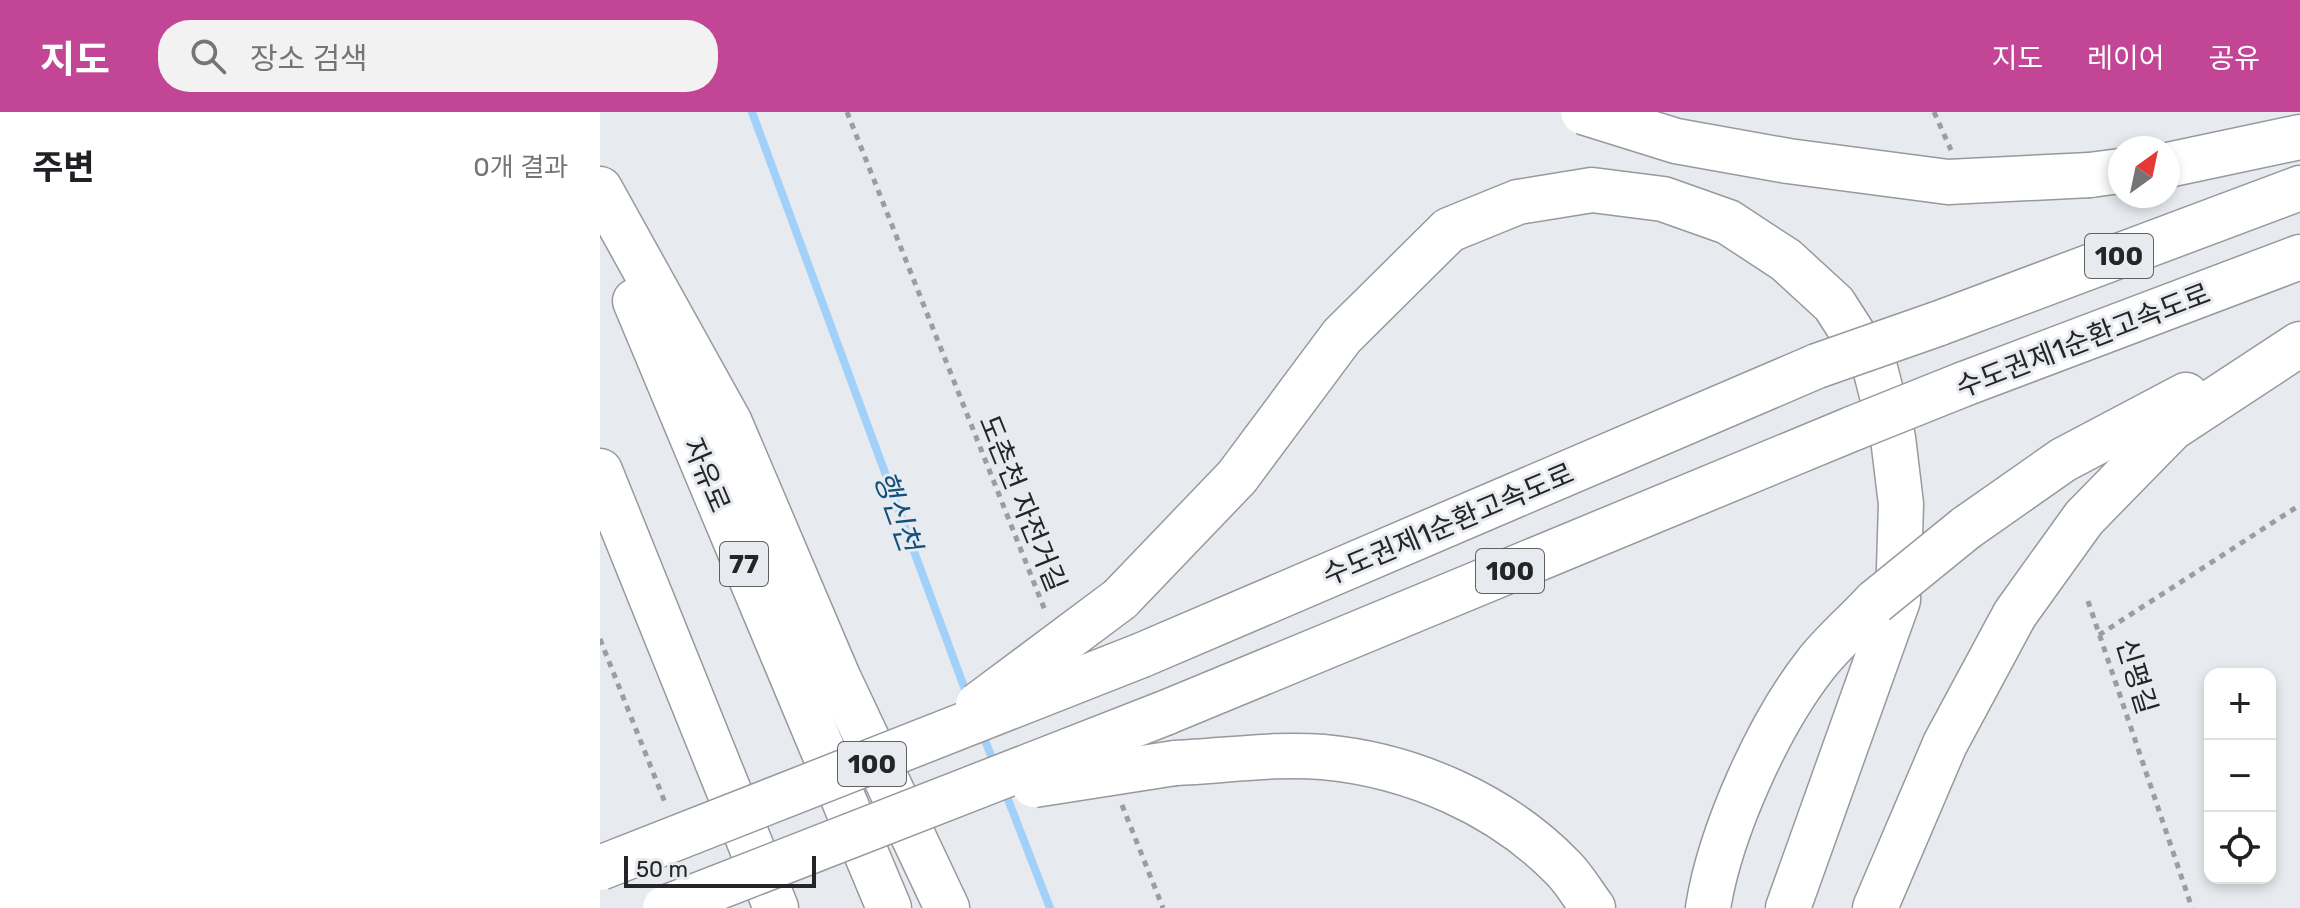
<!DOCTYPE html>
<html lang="ko">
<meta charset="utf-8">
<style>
body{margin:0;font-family:Rubik,"Noto Sans KR",sans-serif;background:#f2f2f2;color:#202124}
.controls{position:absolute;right:24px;bottom:24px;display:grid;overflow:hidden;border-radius:16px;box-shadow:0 4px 12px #0003}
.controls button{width:72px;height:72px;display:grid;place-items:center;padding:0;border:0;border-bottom:2px solid #e0e0e0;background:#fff;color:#202124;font:40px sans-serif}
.compass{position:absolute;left:1508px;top:24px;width:72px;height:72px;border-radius:50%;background:#fff;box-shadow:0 4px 12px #0003;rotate:33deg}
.scale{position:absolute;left:24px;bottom:20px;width:192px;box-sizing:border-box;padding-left:8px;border:4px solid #242526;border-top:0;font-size:22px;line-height:28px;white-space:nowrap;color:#242526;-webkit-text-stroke:6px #e7eaee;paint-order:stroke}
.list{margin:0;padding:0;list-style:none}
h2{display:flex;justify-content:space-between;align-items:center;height:104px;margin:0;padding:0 32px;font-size:34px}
h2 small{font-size:26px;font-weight:400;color:#757577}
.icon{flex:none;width:44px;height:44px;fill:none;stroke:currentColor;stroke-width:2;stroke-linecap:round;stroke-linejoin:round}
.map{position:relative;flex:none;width:1700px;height:796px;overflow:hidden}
header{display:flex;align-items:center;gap:48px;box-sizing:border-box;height:112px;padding:0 40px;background:#c34696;color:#fff}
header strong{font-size:38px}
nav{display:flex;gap:44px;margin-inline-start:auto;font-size:28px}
.search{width:560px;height:72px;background:#f2f2f2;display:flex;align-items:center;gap:20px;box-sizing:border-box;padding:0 28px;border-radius:32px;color:#757577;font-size:30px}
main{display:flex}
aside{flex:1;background:#fff}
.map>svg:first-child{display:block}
</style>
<header>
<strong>지도</strong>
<div class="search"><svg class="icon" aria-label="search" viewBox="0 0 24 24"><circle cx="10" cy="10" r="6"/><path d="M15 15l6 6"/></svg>장소 검색</div>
<nav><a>지도</a><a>레이어</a><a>공유</a></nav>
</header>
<main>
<aside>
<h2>주변<small>0개 결과</small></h2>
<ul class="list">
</ul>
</aside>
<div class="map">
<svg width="1700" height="796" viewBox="0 0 1700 796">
<rect width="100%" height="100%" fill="#e7eaee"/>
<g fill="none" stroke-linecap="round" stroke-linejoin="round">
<g stroke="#a1d1f9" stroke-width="8">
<polyline points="152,0 367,583"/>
<polyline points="382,621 395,653"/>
<polyline points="404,677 450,796"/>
</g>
<g stroke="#97999d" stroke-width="47">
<g id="highway">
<polyline points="1568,53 1700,25"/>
<polyline points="1490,63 1520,59"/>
<polyline points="0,77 130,311 238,565 347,796"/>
<polyline points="35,189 289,796"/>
<polyline points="1337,212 1700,76"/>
<polyline points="1364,272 1700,145"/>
<polyline points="0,359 176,796"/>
<polyline points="1366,416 1463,348 1586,283"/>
<polyline points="520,487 637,365 742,224 849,118 918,90 992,78 1063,87 1128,110 1186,148 1234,192 1275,256 1293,326 1301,392 1298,488 1188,796"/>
<polyline points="542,543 1217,254"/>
<polyline points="565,601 1254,316"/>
<path d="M 575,651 C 623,649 675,641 723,645 C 811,653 901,692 963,756 C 975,768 983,783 993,796"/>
<path d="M 1108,796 C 1120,720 1168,613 1216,552 C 1233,530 1256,511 1275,490"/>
<polyline points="1275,796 1345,632 1415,502 1484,406 1572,316 1700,232"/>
</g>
</g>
<g stroke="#9b9da0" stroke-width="5" stroke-dasharray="6 6" stroke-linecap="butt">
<polyline points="247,0 446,501"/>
<polyline points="1334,0 1351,38"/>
<polyline points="1488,489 1592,796"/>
<polyline points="1499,523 1700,393"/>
<polyline points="0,527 66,693"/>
<polyline points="522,693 563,796"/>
</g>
<use href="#highway" stroke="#fff" stroke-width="44"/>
<g stroke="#97999d" stroke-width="47" stroke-linecap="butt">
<g id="highway-bridge">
<polyline points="983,0 1076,29 1188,49 1348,70 1490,63"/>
<polyline points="1217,254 1337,212"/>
<polyline points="1254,316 1364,272"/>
<polyline points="1275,490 1366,416"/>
<polyline points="378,593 520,487"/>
<polyline points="434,673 575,651"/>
<polyline points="0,756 542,543"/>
<polyline points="65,796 565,601"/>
</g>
</g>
<use href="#highway-bridge" stroke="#fff" stroke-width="44"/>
</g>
<g text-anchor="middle" stroke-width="6" stroke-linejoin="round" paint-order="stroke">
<g fill="#e7eaee" stroke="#5e6062" stroke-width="2">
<rect x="1485" y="122" width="68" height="44" rx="6"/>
<rect x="120" y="430" width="48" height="44" rx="6"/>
<rect x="876" y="437" width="68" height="44" rx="6"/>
<rect x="238" y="630" width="68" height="44" rx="6"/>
</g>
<g font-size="26" font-weight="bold" fill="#242526">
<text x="1519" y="153">100</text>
<text x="144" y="461">77</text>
<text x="910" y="468">100</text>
<text x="272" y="661">100</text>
</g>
<g font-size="28" fill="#242526" stroke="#e7eaee">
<text transform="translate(1483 228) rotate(-21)" y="10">수도권제1순환고속도로</text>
<text transform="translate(107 363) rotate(67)" y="10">자유로</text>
<text transform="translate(423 391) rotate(68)" y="10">도촌천 자전거길</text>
<text transform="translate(848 412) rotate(-23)" y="10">수도권제1순환고속도로</text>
<text transform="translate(1537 564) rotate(73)" y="10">신평길</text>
</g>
<g font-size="30" font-style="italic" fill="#11507b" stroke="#e7eaee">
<text transform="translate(297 399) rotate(70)" y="10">행신천</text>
</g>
</g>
</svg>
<div class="controls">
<button>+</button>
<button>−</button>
<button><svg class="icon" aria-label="locate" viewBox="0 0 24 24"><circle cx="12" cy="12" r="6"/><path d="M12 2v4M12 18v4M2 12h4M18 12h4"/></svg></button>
</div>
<svg class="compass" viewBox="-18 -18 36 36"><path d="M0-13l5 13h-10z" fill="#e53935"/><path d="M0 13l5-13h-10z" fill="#757577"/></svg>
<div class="scale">50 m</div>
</div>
</main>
